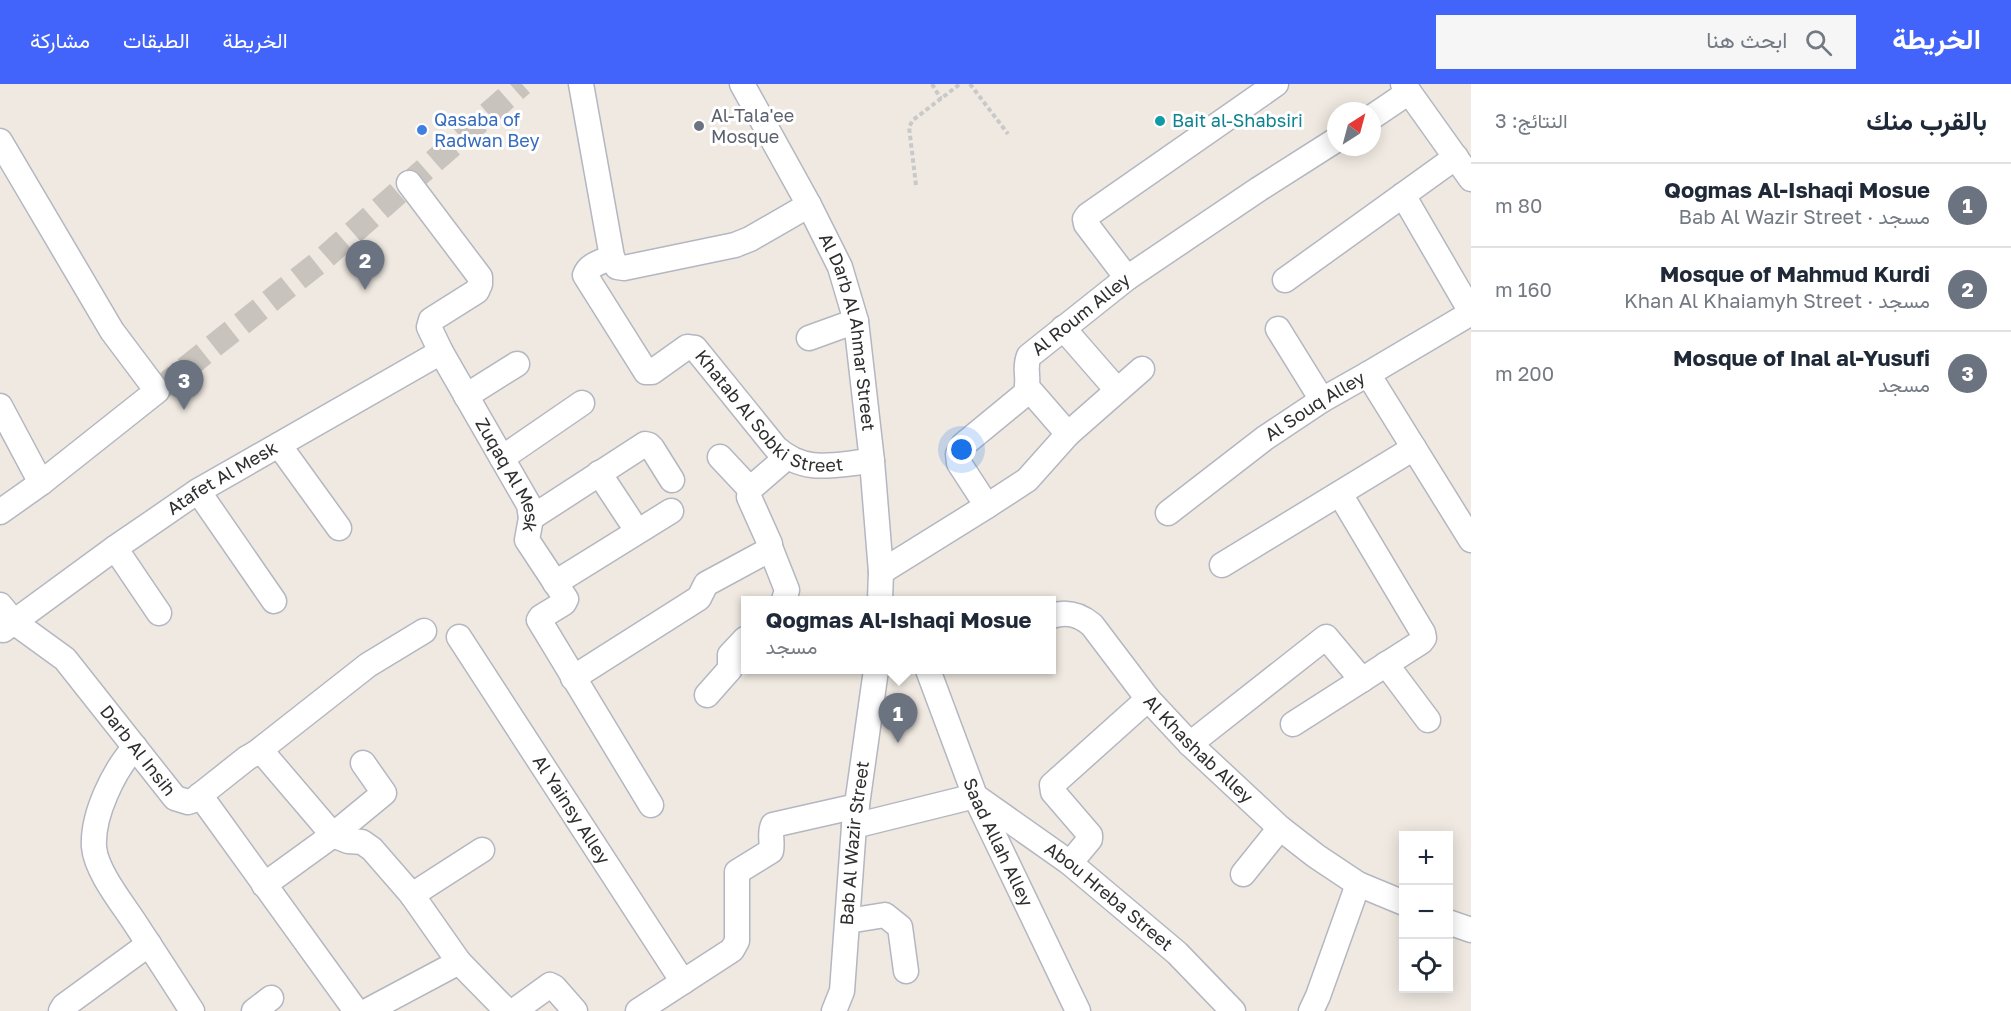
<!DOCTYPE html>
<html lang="ar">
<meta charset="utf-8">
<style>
body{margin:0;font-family:"Golos Text",Vazirmatn,sans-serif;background:#f6f6f7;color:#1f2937;direction:rtl}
.controls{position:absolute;right:18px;bottom:18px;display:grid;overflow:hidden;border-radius:0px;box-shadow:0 3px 15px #0003}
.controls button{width:54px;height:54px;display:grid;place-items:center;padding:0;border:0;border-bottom:2px solid #e0e1e3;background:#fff;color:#1f2937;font:30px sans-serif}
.compass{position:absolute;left:1327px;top:18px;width:54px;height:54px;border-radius:50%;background:#fff;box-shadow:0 3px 15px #0003;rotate:36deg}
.you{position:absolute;left:962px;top:366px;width:21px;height:21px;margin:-15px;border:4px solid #fff;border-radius:50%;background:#1a73e8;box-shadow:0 0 0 9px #1a73e833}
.badge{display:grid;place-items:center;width:39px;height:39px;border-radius:50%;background:#4264fb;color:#fff;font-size:20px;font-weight:700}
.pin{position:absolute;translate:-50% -50px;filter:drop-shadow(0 2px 3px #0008)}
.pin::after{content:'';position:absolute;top:32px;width:21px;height:18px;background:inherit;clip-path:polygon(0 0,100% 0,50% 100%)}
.popup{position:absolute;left:741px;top:512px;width:315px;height:78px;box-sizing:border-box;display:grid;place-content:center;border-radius:0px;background:#fff;filter:drop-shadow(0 2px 4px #0005);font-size:20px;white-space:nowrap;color:#747a83}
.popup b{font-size:22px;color:#1f2937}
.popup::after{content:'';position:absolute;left:50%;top:100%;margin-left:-12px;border:12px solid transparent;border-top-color:#fff}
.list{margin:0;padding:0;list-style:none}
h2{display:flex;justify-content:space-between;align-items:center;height:78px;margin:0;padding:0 24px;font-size:26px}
h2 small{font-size:20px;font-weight:400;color:#747a83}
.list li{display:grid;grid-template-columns:39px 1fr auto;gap:18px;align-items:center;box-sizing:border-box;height:84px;padding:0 24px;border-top:2px solid #e0e1e3}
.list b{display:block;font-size:22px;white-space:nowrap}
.list p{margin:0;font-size:20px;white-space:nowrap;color:#747a83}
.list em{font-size:20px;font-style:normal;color:#747a83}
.icon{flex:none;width:33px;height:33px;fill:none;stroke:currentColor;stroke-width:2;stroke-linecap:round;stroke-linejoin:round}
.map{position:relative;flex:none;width:1471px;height:927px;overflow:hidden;direction:ltr}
header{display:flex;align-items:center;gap:36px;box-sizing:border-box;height:84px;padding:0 30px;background:#4264fb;color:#fff}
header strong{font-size:28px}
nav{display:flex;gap:33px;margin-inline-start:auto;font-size:21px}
.search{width:420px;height:54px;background:#f6f6f7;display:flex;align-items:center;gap:15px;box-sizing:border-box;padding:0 21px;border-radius:0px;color:#747a83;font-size:22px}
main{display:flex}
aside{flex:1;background:#fff}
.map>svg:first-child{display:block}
</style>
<header>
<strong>الخريطة</strong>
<div class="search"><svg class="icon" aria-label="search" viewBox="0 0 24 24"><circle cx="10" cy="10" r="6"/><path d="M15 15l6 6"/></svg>ابحث هنا</div>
<nav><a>الخريطة</a><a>الطبقات</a><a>مشاركة</a></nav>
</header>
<main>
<aside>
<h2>بالقرب منك<small>النتائج: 3</small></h2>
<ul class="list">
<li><span class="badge" style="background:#6b7280">1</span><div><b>Qogmas Al-Ishaqi Mosue</b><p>مسجد · Bab Al Wazir Street</p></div><em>80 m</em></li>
<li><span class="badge" style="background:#6b7280">2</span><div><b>Mosque of Mahmud Kurdi</b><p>مسجد · Khan Al Khaiamyh Street</p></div><em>160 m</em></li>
<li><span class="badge" style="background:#6b7280">3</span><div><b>Mosque of Inal al-Yusufi</b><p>مسجد</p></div><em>200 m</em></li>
</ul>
</aside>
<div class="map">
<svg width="1471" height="927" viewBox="0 0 1471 927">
<rect width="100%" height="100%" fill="#efe9e1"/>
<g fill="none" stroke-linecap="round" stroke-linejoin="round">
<polyline stroke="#c8c4bd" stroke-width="24" stroke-dasharray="24 12" stroke-linecap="butt" points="157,307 323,175 522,0"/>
<g stroke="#b4b7c1" stroke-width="27">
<g id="minor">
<polyline points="581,0 612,173 617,183 624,184 735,161 750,155 809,121"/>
<path id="s1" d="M 742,0 L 809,121 L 840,183 L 856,237 L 872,377 L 881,488 L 880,516"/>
<polyline points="1409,8 1471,95"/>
<polyline points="1372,33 1409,8 1403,0"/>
<polyline points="0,57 112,247 157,307 41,399 0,428"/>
<path id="s2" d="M 409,99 L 480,193 L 480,200 L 477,207 L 431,236 L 429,243 L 441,268 L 529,421 L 531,434 L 527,456 L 566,515 L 564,519 L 541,533 L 539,536 L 651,721"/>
<polyline points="1403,111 1471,228"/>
<path id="s3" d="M 612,173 C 602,178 589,180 585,191 L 646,288 L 652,288 L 687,263 L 695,264 L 776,364 C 806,391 835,380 872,377"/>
<polyline points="1127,194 1086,140 1085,135 1088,131 1276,0"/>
<polyline points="1285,196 1456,73"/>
<polyline points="1063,244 1117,306"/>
<polyline points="1278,245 1322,316"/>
<polyline points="809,254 856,237"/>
<polyline points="1368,290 1471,456"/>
<polyline points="1028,304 1068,350"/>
<polyline points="466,312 517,280"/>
<polyline points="0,322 41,399"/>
<polyline points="279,361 339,444"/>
<polyline points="720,373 750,405"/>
<polyline points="502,374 582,319"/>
<polyline points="599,389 630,436"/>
<polyline points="198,407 274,517"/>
<polyline points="987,422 1027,396 1068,350 1142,285"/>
<path id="s4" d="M 1168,429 L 1265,354 L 1322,316 L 1368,290 L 1471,229"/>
<polyline points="531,434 645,360 649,361 652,364 672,396"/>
<polyline points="770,463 787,506 784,516"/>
<polyline points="115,464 159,529"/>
<polyline points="1222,481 1414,364"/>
<path id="s5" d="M 881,488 L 987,422 L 959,379 L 958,370 L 963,361 L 1025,310 C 1031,296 1023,285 1029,272 L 1127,194 L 1259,105 L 1336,56"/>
<polyline points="555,499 671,427"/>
<path id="s6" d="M 0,521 L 14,538 L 65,575 L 175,714 L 188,718 L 194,716 L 247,674 L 256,669 L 263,669 L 333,751 L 348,757 L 362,758 L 372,765 L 412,811 L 459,878 L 507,927"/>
<path id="s7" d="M 1051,532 C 1067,527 1079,530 1092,541 L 1148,615 L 1190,660 L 1280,744 L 1316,772 L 1358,800 L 1404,819"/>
<path id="s8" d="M 3,546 L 115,464 L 198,407 L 441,268"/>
<path id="s9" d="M 459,553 L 683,898"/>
<polyline points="1386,580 1428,636"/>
<path id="s10" d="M 928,586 L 975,712 L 1078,927"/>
<polyline points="573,594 699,514 706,500 769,466 770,460 749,413 750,405 787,373"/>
<polyline points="707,611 730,585 730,571 745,555"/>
<polyline points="1293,640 1421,558 1424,554 1423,549 1340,410"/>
<polyline points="1190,660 1326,553 1362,596"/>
<path d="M 135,663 C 114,686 92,731 94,763 C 96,787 122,819 135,839 C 154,868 173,897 192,927"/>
<polyline points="256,669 368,581 424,547"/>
<polyline points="200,711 356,927"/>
<path id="s11" d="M 854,742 L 975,712 L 1070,779 L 1177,869 L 1233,927"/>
<polyline points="1070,779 1090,755 1090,751 1053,708 1052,701 1148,615"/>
<polyline points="1243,790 1280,744"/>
<polyline points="264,801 333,751 384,709 363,679"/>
<polyline points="412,811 482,766"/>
<polyline points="848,837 885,831 900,843 906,887"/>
<polyline points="1448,838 1471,846"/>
<polyline points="61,927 64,922 149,860"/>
<polyline points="254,927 271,914"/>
<polyline points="367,927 459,878"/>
<polyline points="514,927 550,901 554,903 575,927"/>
<path d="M 638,927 L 732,866 L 737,857 L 737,788 L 771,767 C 773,758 769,749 773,741 L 857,722"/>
<path id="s12" d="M 834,927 L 842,907 L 854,742 L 876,586"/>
<polyline points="1311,927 1318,912 1358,800"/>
</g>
</g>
<g stroke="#c9c9c9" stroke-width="4" stroke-dasharray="4.5 3" stroke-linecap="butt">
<polyline points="932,0 941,15"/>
<polyline points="970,0 1008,50"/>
<polyline points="916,101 909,43 913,36 960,0"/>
</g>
<use href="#minor" stroke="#fff" stroke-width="24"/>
</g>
<circle fill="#0f9aa8" stroke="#fff" stroke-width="2" cx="1160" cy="37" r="6"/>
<circle fill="#6b7280" stroke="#fff" stroke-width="2" cx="699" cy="42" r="6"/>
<circle fill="#3f7fe0" stroke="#fff" stroke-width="2" cx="422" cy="46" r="6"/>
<g text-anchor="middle" stroke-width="6" stroke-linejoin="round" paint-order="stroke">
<g font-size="18" fill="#5b616d" stroke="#fff" text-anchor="start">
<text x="711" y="38">Al-Tala'ee<tspan x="711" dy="21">Mosque</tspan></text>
</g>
<g font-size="18" fill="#366cbe" stroke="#fff" text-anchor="start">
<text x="434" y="42">Qasaba of<tspan x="434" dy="21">Radwan Bey</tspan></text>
</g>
<g font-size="18" fill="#0d838f" stroke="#fff" text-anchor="start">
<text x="1172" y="43">Bait al-Shabsiri</text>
</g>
<g font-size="18" fill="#2e2e2e" stroke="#fff">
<text dy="6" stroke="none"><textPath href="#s5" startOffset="381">Al Roum Alley</textPath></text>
<text dy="6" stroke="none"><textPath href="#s1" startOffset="273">Al Darb Al Ahmar Street</textPath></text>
<text dy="6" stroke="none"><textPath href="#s3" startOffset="308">Khatab Al Sobki Street</textPath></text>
<text dy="6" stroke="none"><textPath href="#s4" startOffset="182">Al Souq Alley</textPath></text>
<text dy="6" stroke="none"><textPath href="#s2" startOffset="363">Zuqaq Al Mesk</textPath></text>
<text dy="6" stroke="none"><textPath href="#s8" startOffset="267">Atafet Al Mesk</textPath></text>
<text dy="6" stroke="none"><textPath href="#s7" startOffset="208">Al Khashab Alley</textPath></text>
<text dy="6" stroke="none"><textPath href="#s6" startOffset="202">Darb Al Insih</textPath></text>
<text dy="6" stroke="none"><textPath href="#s9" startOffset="206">Al Yainsy Alley</textPath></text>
<text dy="6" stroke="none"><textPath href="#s10" startOffset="186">Saad Allah Alley</textPath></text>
<text dy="6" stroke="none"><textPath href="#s12" startOffset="170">Bab Al Wazir Street</textPath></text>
<text dy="6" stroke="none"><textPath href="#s11" startOffset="292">Abou Hreba Street</textPath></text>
</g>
</g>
</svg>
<div class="controls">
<button>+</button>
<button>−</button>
<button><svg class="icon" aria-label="locate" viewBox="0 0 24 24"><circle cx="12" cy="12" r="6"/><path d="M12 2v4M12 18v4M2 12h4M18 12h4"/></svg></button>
</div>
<svg class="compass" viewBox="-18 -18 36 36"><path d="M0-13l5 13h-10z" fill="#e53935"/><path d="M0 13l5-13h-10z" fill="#747a83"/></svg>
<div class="you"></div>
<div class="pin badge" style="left:898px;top:659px;background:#6b7280">1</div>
<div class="popup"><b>Qogmas Al-Ishaqi Mosue</b>مسجد</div>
<div class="pin badge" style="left:365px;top:206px;background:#6b7280">2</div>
<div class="pin badge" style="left:184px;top:326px;background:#6b7280">3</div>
</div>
</main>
